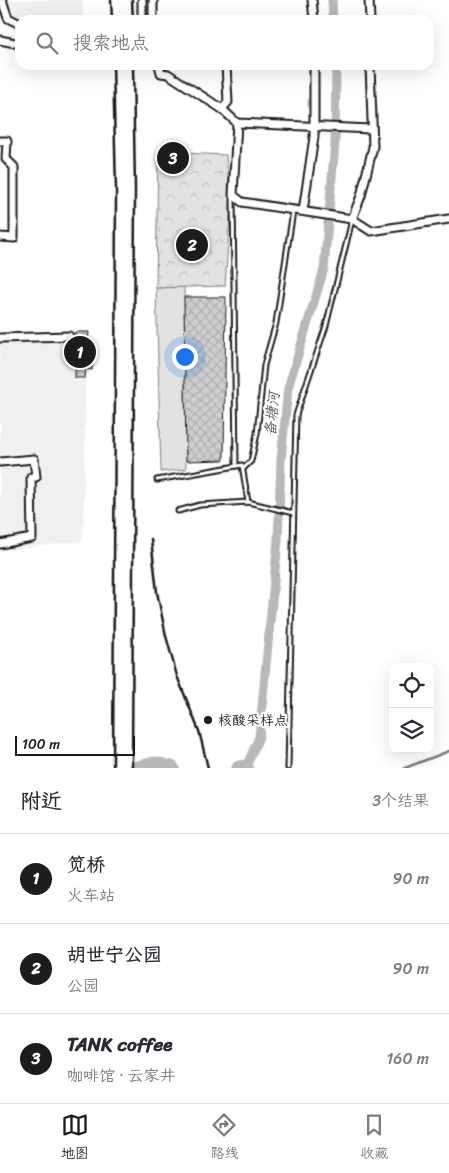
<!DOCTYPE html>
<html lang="zh">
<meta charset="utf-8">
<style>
body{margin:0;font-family:Sriracha,"LXGW WenKai TC",sans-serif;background:#f7f7f7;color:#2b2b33}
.controls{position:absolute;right:15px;bottom:15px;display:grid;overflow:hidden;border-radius:10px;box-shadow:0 5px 20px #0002}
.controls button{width:45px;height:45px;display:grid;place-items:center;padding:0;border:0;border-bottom:1px solid #e1e1e2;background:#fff;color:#2b2b33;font:25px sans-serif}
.scale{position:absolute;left:15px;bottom:12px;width:120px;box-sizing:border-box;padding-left:5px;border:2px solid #1c1c1c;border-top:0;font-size:14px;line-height:18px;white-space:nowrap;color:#1c1c1c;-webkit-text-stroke:4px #fff;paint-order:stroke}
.you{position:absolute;left:184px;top:356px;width:18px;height:18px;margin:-12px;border:4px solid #fff;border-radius:50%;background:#1a73e8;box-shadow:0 0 0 8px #1a73e833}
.badge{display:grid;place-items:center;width:32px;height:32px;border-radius:50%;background:#1c1c1c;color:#fff;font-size:16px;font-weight:700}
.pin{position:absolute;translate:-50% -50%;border:2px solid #fff;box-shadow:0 1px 5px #0006}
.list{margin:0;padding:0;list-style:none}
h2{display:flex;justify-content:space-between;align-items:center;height:65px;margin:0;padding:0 20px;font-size:21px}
h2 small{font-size:16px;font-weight:400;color:#7c7c81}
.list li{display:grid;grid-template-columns:32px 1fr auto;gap:15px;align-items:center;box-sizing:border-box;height:90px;padding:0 20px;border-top:1px solid #e1e1e2}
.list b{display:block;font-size:19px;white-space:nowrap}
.list p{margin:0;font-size:16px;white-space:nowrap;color:#7c7c81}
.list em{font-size:16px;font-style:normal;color:#7c7c81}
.icon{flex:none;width:28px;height:28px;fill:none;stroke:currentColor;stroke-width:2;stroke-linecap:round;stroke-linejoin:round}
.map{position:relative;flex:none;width:449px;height:768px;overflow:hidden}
.search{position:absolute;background:#fff;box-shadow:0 5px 20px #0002;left:15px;right:15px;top:15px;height:55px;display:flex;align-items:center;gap:12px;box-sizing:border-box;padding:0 18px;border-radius:15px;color:#7c7c81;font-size:19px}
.sheet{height:335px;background:#fff}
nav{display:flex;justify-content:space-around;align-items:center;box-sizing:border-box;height:70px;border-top:1px solid #e1e1e2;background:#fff;font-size:14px;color:#7c7c81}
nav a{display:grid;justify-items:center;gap:2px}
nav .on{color:#1c1c1c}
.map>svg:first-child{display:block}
</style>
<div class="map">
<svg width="449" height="768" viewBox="0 0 449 768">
<defs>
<pattern id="park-crowns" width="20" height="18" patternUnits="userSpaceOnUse" patternTransform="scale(1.25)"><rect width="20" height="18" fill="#e2e2e2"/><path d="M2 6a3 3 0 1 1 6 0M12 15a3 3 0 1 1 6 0" fill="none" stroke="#c1c1c1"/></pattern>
<pattern id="building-cross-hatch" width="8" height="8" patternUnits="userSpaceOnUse" patternTransform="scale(1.25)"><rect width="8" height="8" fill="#cecece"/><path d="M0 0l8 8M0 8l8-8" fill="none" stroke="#b0b0b0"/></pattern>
</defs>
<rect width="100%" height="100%" fill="#fff"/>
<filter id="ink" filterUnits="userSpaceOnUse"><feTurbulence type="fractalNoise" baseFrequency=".02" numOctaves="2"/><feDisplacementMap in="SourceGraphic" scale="10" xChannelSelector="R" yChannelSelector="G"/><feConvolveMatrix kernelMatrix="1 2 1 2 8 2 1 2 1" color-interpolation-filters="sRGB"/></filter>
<g filter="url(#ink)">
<g fill="#f0f0f0">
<polygon points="5,0 83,0 83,20 23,20 8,13"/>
<polygon points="72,338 74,381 86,379 83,541 0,551 0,342"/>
</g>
<polygon fill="#e2e2e2" stroke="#7f7f7f" points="184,287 186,469 161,472 156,288"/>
<polygon fill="url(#park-crowns)" stroke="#7f7f7f" points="158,152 226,155 231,203 225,286 156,288"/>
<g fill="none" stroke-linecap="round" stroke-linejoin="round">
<g stroke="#7a7a7a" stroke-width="2.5">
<polyline points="246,768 246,767"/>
<polyline points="405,768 449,751"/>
</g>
<g stroke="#b8b8b8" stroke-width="9">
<polyline points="332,0 333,20"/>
<polyline points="246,767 259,737 278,540 281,460 288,388 324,269 335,143 336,65"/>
</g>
<g stroke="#b8b8b8" stroke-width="15">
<polyline points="137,768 155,764 172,768"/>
<polyline points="239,768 246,767"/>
</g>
</g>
<g fill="url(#building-cross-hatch)" stroke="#1c1c1c">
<polygon points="184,297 226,297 224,460 186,461"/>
<polygon points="75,332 89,332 85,360 92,361 92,370 86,369 85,378 75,378"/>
</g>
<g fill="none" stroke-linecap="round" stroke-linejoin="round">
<g stroke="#1c1c1c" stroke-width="7">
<g id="service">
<polyline points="233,195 236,466"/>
<polyline points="243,469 251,461 257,434 264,365 276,323 293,211"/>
<polyline points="157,480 242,465 248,502"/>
<polyline points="178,511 200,505 248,502 293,513"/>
<polyline points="288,768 296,415 326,326 352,220"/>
</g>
</g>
<g stroke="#1c1c1c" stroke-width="11">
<g id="minor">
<polyline points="2,0 8,18 20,24"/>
<polyline points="312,0 314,20"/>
<polyline points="369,0 370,20"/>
<polyline points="142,20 142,0"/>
<polyline points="153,20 153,0"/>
<polyline points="0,40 20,44"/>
<polyline points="159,65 161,73 168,74 222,109 237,123 371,129"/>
<polyline points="222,109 228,102 226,65"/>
<polyline points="237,123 233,195 242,202 352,219 371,231 449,219"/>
<polyline points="0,141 7,141 6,159 14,167 14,238 0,237"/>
<polyline points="303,211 314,137 314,65"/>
<polyline points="352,219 361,196 373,147 370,65"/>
<polyline points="0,338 69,336"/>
<polyline points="0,462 34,459 36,477 31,477 32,538 0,544"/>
</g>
</g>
<use href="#service" stroke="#fff" stroke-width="3"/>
<use href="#minor" stroke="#fff" stroke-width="7"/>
<g stroke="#1c1c1c" stroke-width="2.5">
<polyline points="111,0 112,20"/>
<polyline points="132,0 133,20"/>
<polyline points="113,65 116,190 113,768"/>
<polyline points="151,539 157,592 166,636 177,676 199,731 208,768"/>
<polyline points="132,768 135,188 133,65"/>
</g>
</g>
</g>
<circle fill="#1c1c1c" stroke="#fff" stroke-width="2" cx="208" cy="720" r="5"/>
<g text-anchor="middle" stroke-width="4.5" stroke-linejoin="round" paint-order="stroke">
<g font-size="14" fill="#1c1c1c" stroke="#fff" text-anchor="start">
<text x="218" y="725">核酸采样点</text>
</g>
<g font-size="15" font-style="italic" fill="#5a5a5a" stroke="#fff">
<text transform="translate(272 414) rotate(-85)" y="5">备塘河</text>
</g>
</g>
</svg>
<div class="controls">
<button><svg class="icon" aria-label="locate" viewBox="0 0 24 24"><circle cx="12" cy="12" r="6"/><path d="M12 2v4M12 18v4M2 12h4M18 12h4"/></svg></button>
<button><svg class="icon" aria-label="layers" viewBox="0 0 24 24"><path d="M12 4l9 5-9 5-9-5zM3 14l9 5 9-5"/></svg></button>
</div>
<div class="scale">100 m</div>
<div class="you"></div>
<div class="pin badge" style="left:80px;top:352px">1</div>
<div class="pin badge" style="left:192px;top:245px">2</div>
<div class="pin badge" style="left:173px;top:158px">3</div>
<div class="search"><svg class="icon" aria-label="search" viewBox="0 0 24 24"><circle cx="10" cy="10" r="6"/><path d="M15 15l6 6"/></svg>搜索地点</div>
</div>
<section class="sheet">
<h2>附近<small>3个结果</small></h2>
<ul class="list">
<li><span class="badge">1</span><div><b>笕桥</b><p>火车站</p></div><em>90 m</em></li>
<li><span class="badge">2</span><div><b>胡世宁公园</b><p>公园</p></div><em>90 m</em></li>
<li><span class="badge">3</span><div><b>TANK coffee</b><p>咖啡馆 · 云家井</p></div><em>160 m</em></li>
</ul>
</section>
<nav>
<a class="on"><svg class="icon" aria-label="map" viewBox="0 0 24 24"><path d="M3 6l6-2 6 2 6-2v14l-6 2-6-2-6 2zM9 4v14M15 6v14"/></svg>地图</a>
<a><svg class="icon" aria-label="directions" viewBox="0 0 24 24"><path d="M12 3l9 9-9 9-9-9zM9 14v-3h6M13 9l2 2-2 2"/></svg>路线</a>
<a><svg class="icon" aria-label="saved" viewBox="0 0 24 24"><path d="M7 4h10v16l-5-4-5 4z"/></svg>收藏</a>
</nav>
